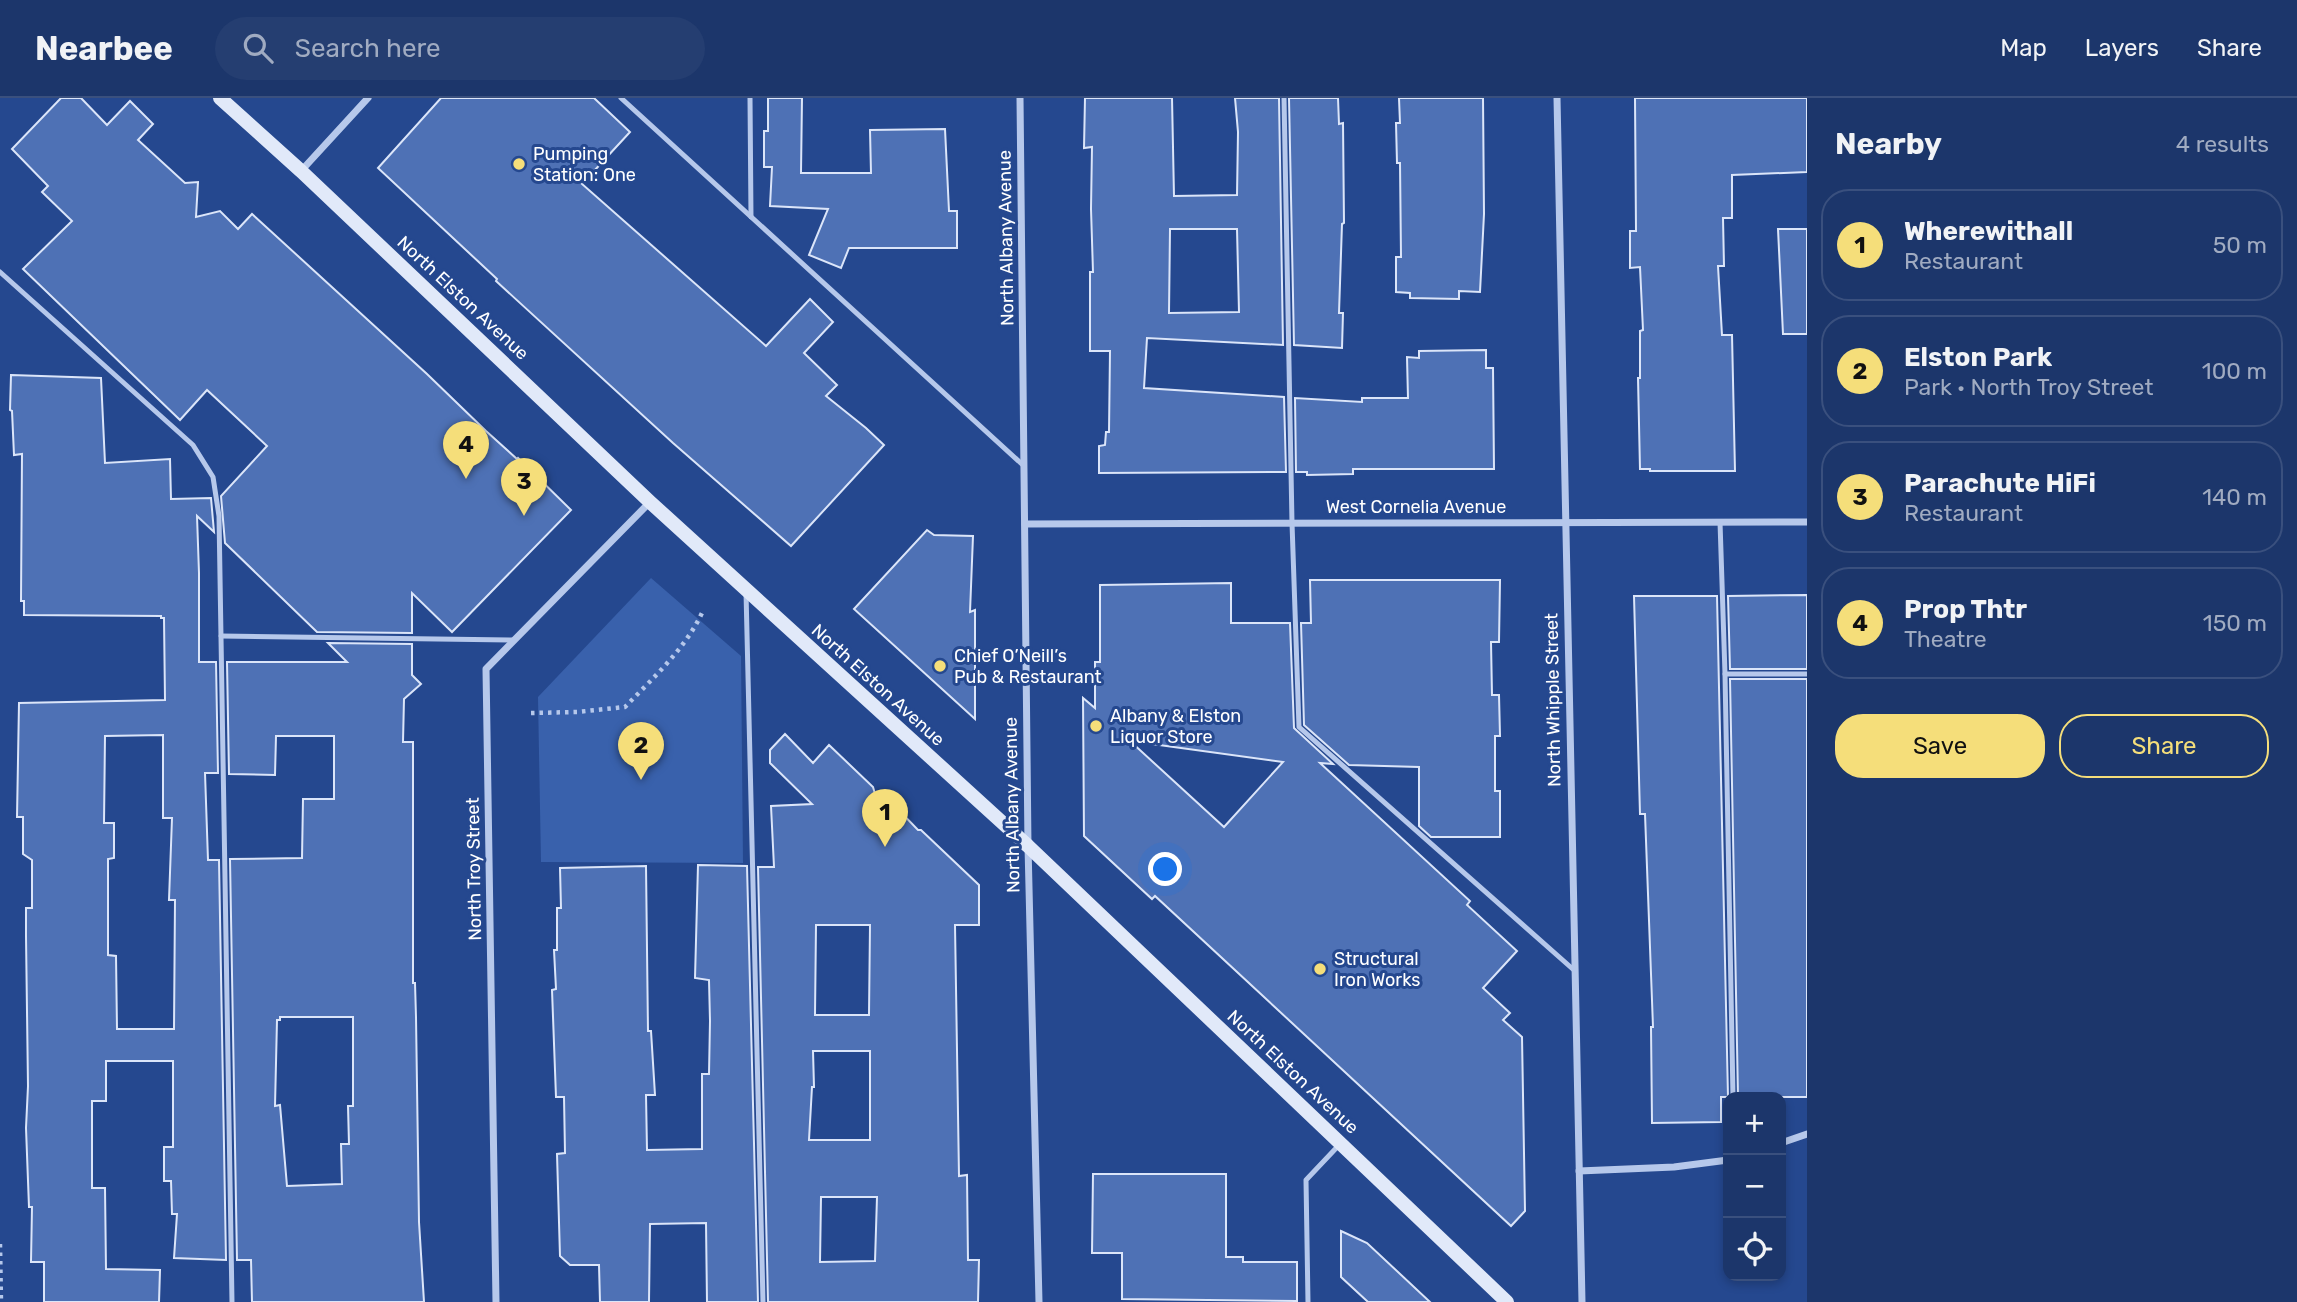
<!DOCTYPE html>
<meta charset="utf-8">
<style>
body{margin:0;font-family:Rubik,sans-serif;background:#253e71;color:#f1f3f6}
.controls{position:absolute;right:21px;bottom:21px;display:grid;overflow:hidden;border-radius:14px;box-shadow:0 4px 10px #0003}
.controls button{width:63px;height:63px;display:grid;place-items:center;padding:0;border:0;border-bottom:2px solid #3a507e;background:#1c366b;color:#f1f3f6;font:35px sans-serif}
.you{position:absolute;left:1166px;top:772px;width:24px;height:24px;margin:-18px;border:5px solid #fff;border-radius:50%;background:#1a73e8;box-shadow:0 0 0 10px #1a73e833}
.badge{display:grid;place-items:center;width:46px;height:46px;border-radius:50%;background:#f5de7a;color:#111;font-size:23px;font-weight:700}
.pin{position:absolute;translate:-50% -58px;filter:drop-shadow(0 2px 4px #0008)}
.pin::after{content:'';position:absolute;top:37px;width:24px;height:21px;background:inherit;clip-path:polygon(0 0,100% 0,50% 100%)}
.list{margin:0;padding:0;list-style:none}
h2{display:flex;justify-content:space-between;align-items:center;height:91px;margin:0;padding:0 28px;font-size:30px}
h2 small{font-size:23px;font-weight:400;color:#a0abc1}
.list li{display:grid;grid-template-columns:46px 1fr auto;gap:21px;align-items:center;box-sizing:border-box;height:112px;margin:0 14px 14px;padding:0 14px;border:2px solid #3a507e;border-radius:28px}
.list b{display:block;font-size:26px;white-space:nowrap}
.list p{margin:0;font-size:23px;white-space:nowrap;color:#a0abc1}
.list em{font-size:23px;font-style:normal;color:#a0abc1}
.actions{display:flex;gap:14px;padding:21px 28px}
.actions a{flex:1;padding:16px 0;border:2px solid #f5de7a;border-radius:28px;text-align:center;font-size:24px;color:#f5de7a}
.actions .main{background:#f5de7a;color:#111}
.icon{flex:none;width:38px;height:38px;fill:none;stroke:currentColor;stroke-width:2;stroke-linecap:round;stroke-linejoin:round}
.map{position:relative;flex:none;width:1807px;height:1204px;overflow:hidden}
header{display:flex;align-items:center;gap:42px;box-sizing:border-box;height:98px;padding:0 35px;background:#1c366b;border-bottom:2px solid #3a507e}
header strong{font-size:33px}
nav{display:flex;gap:38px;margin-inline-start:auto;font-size:24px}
.search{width:490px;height:63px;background:#253e71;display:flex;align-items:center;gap:18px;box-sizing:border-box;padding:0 24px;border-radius:38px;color:#a0abc1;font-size:26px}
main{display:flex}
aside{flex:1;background:#1c366b}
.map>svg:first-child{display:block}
</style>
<header>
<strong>Nearbee</strong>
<div class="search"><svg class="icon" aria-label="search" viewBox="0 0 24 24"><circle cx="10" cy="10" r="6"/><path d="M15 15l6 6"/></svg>Search here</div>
<nav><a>Map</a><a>Layers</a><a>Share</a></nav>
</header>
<main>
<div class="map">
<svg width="1807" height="1204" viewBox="0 0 1807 1204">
<rect width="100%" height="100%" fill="#25488f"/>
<polygon fill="#3961ac" points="651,480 741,558 743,765 541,764 538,599"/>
<g fill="#4e71b5" stroke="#dbe5f9" stroke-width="2" fill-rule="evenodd">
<polygon points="61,0 81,0 107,27 130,3 153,26 138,42 185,85 198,84 196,119 220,113 238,131 252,116 427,276 486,333 517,361 518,360 571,412 452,534 412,495 412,535 317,534 225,445 221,398 267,348 207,292 180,322 23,171 72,123 42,94 48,88 12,51"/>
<polygon points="441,0 594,0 630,34 582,86 766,248 810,201 833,224 804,255 837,287 826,298 866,330 884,347 791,448 673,345 496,183 497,181 378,70"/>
<polygon points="768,0 802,0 801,75 871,75 870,32 945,31 949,113 957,113 957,150 849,150 841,170 809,157 828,111 770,108 772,69 764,69 764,33 768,33"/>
<path d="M 1085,0 L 1172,0 L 1174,98 L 1237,97 L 1238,34 L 1235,0 L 1279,0 L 1283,247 L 1147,240 L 1144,290 L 1284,299 L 1286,374 L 1099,375 L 1099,348 L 1105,347 L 1106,334 L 1109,334 L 1110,253 L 1090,253 L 1090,174 L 1093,174 L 1091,111 L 1092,49 L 1084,50 ZM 1170,131 L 1237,131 L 1239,214 L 1169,215 Z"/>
<polygon points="1289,0 1338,0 1339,26 1343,25 1344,125 1342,126 1339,215 1343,215 1342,250 1294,247"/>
<polygon points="1399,0 1483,0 1484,116 1480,194 1459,193 1459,201 1410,200 1410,195 1396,194 1396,159 1401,159 1400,65 1397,65 1396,25 1400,25"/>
<polygon points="1635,0 1807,0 1807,74 1732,77 1732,120 1723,120 1724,168 1718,168 1722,237 1732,237 1735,373 1650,373 1650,371 1640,371 1638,280 1640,280 1640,233 1643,232 1640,169 1630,170 1630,133 1636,133"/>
<polygon points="1778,131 1807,131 1807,236 1783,236"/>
<polygon points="1486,252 1486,270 1493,270 1494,371 1353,371 1353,376 1307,377 1307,374 1296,374 1295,300 1362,304 1362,300 1408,300 1407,259 1419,260 1419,253"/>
<path d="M 11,277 L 101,280 L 105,365 L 170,361 L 171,401 L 211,400 L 214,434 L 197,418 L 199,475 L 199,564 L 216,564 L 218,675 L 205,675 L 208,762 L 219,762 L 226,1162 L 174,1160 L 177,1116 L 172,1116 L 171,1083 L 164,1083 L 164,1049 L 173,1049 L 173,963 L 106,963 L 106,1003 L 92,1003 L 92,1090 L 105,1090 L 106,1171 L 160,1172 L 159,1204 L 44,1204 L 44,1164 L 31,1164 L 32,1109 L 29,1109 L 26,1030 L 28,988 L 26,838 L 26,810 L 32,810 L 32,762 L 23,756 L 23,719 L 17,719 L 19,605 L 165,602 L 164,520 L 161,520 L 161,518 L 24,517 L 24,503 L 21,503 L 22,356 L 14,357 L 12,313 L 10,312 ZM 163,637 L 163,720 L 172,720 L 169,802 L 175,802 L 174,931 L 117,931 L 116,858 L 108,857 L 108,761 L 114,760 L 114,725 L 104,725 L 105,638 Z"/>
<polygon points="927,432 934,437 973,438 970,514 975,512 975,621 854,511"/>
<polygon points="1310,482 1500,482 1499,544 1491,544 1492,597 1499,597 1500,638 1495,638 1495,693 1500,693 1500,739 1431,739 1419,728 1419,669 1349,667 1304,627 1301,525 1311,525"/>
<path d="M 1231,485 L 1231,525 L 1290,525 L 1294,630 L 1333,666 L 1320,665 L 1470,803 L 1467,807 L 1517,853 L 1483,890 L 1510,915 L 1503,922 L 1522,939 L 1525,1113 L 1511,1128 L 1155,798 L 1152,801 L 1084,738 L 1083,600 L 1095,610 L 1095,564 L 1100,564 L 1100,487 ZM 1130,643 L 1283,664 L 1224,729 Z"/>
<polygon points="1807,497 1807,571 1730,571 1728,498"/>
<polygon points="1634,498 1717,498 1728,999 1721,999 1721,1024 1652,1025 1651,929 1653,929 1645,716 1640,716"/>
<path d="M 328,545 L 412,546 L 412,577 L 421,586 L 404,601 L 403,644 L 413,644 L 413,885 L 415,885 L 416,919 L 419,1124 L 424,1204 L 252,1204 L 251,1162 L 237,1162 L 230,761 L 302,760 L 303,701 L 334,701 L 334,638 L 276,638 L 275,677 L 229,676 L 227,564 L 347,564 ZM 280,919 L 353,919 L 353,1008 L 348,1008 L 349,1046 L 341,1046 L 342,1086 L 287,1088 L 280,1007 L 275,1008 L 277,922 L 280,922 Z"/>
<polygon points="1730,581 1807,581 1807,999 1738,999"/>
<path d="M 785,636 L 813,665 L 829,647 L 873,689 L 878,706 L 893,706 L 918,732 L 921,732 L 979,787 L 979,827 L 955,827 L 959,1078 L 967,1077 L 968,1162 L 979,1162 L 978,1204 L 768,1204 L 758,769 L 774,769 L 771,708 L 812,706 L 770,665 L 770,652 ZM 816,827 L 870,827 L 869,917 L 815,917 ZM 813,953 L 870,953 L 870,1042 L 809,1042 L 812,989 L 814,989 ZM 821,1099 L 877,1099 L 875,1163 L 820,1164 Z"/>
<polygon points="698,767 747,768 758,1204 707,1204 706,1125 650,1126 649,1204 600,1204 599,1167 570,1167 560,1158 557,1056 565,1055 564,999 556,999 552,892 556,891 554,852 557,852 557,810 561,810 560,770 646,768 648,933 651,933 655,997 646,997 647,1052 702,1051 702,976 709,976 710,923 709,882 695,880"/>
<polygon points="1093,1076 1226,1076 1226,1159 1243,1159 1243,1164 1297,1164 1297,1203 1122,1201 1122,1155 1092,1155"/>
<polygon points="1341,1133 1367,1145 1430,1204 1368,1204 1341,1179"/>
</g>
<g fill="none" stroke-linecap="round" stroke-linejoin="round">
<g stroke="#b6c8eb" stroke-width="4.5" stroke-dasharray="3.5 5" stroke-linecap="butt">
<path d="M 531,615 L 577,614 L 625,609 C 653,580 685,551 702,515"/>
<polyline points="0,1146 1,1204"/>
</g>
<g stroke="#b6c8eb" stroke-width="5">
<polyline points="621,0 1024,368"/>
<polyline points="750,0 751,119"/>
<polyline points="1284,0 1292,425 1299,629 1575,873"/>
<polyline points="0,174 193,347 213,379 219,418 232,1204"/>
<polyline points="1720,424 1725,576 1733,999"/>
<polyline points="746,494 763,1204"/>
<polyline points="221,538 515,542"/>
<polyline points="1725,576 1807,576"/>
<polyline points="1308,1204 1306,1082 1340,1046"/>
</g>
<g stroke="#b6c8eb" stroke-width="7">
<polyline points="1020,0 1028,748 1039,1204"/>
<polyline points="1557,0 1582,1204"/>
<polyline points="301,73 368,0"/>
<polyline points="1025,426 1807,424"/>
<polyline points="1781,1045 1807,1036"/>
<polyline points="1579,1073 1674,1069 1728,1062"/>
<polyline points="496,1204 486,571 650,404"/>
</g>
<polyline stroke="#e1e9f9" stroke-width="14" points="220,0 301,73 650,404 1028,748 1507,1204"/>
</g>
<g fill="#f5de7a" stroke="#25488f" stroke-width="2.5">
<circle cx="519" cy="66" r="7"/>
<circle cx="940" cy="568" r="7"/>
<circle cx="1096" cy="628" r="7"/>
<circle cx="1320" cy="871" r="7"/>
</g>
<g text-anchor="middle" stroke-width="6" stroke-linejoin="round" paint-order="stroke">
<g font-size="18" fill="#fff" stroke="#25488f" text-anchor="start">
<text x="533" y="62">Pumping<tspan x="533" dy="21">Station: One</tspan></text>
<text x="954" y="564">Chief O’Neill’s<tspan x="954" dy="21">Pub &amp; Restaurant</tspan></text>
<text x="1110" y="624">Albany &amp; Elston<tspan x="1110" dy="21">Liquor Store</tspan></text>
<text x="1334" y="867">Structural<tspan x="1334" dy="21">Iron Works</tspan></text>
</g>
<g font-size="18" fill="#fff" stroke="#25488f">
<text transform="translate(1006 140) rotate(-91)" y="6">North Albany Avenue</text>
<text transform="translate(463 200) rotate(43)" y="6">North Elston Avenue</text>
<text x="1416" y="415">West Cornelia Avenue</text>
<text transform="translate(878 587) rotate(42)" y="6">North Elston Avenue</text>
<text transform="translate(1553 602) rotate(-91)" y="6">North Whipple Street</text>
<text transform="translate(1012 707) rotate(-91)" y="6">North Albany Avenue</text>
<text transform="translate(474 771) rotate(-91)" y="6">North Troy Street</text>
<text transform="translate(1293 974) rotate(43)" y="6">North Elston Avenue</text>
</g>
</g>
</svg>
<div class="controls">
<button>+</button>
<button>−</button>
<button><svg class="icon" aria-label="locate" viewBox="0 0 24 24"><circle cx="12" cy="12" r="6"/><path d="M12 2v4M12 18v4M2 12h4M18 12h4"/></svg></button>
</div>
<div class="you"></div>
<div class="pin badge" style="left:885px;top:749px">1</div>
<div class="pin badge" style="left:641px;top:682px">2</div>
<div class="pin badge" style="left:524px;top:418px">3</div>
<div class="pin badge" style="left:466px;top:381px">4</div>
</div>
<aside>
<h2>Nearby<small>4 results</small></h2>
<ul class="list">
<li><span class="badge">1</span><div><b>Wherewithall</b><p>Restaurant</p></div><em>50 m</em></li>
<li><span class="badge">2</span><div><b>Elston Park</b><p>Park · North Troy Street</p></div><em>100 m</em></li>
<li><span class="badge">3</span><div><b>Parachute HiFi</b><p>Restaurant</p></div><em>140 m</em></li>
<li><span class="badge">4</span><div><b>Prop Thtr</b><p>Theatre</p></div><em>150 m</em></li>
</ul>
<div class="actions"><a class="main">Save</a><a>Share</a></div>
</aside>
</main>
